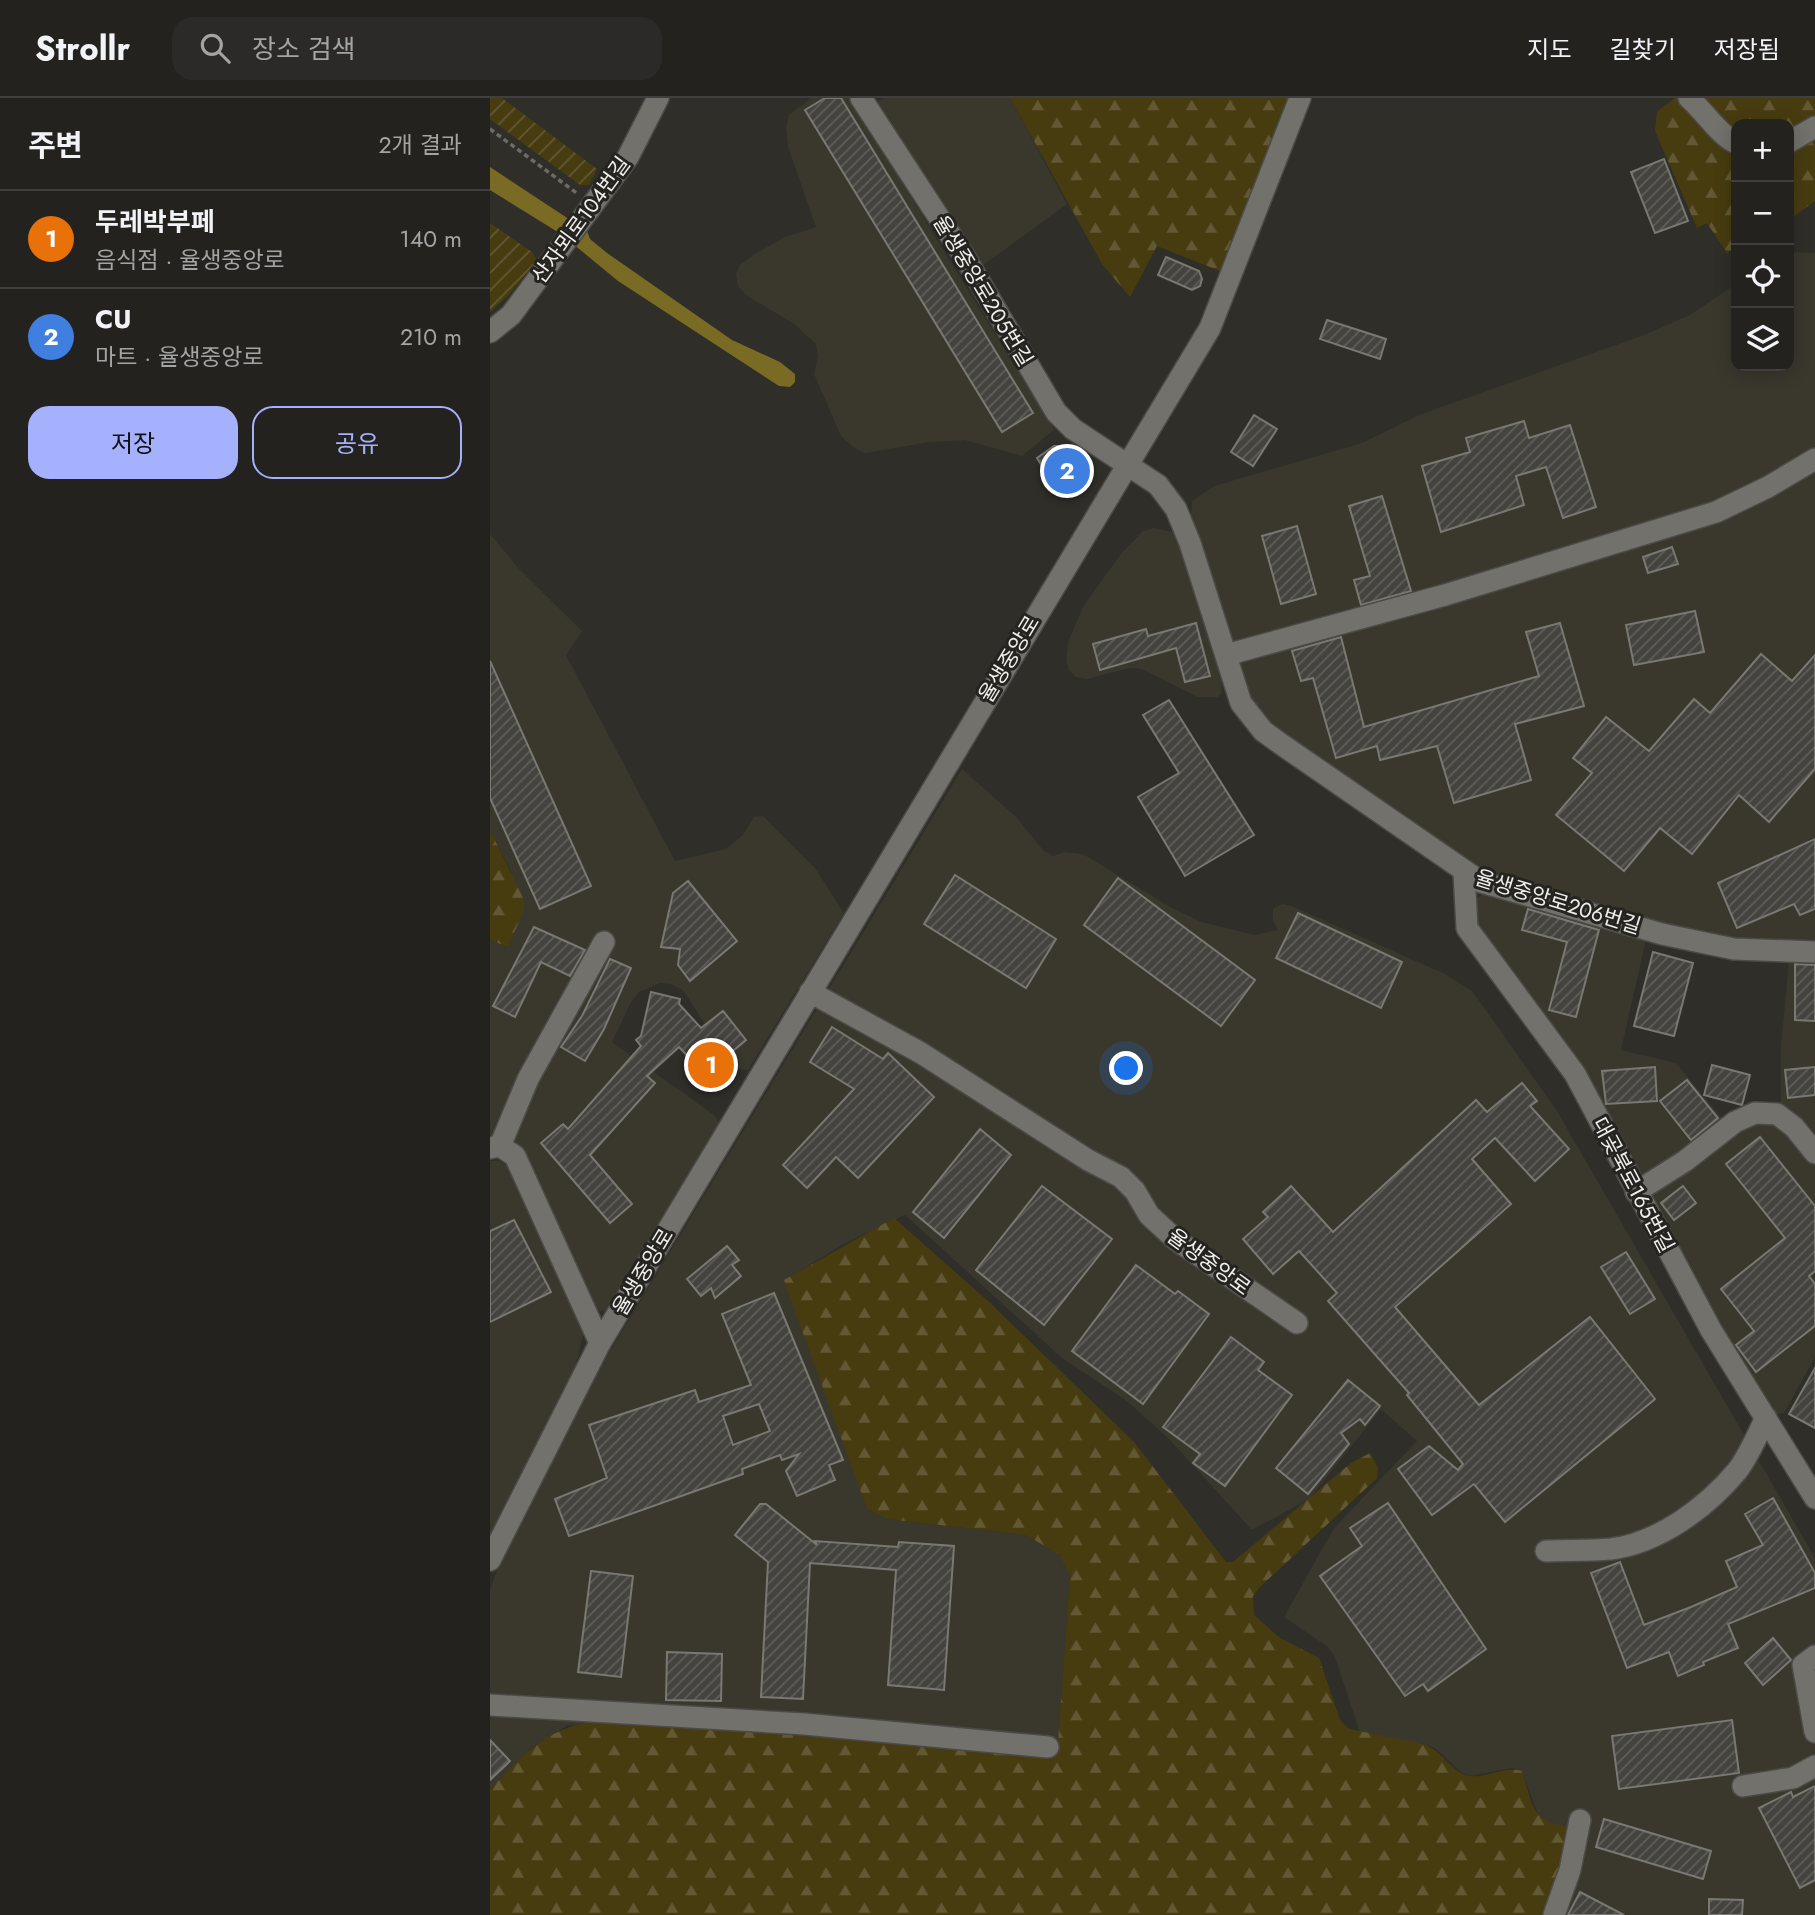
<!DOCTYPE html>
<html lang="ko">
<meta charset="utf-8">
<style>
body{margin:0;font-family:Jost,"Noto Sans KR",sans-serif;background:#2b2a28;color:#f1f3f6}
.controls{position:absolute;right:21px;top:21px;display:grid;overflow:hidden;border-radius:14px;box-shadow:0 4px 18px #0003}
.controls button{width:63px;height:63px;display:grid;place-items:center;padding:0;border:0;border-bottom:2px solid #403f3d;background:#23221f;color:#f1f3f6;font:35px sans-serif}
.you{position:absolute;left:637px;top:971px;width:24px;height:24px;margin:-18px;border:5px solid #fff;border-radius:50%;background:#1a73e8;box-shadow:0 0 0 10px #1a73e833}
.badge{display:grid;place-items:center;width:46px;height:46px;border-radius:50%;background:#a5b1fc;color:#fff;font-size:23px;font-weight:700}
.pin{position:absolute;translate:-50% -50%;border:4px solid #fff;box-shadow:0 2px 7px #0006}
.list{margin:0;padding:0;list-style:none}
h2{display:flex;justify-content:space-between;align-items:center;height:91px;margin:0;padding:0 28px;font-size:30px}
h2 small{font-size:23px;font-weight:400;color:#a3a4a4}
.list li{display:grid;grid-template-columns:46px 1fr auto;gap:21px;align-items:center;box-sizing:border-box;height:98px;padding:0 28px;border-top:2px solid #403f3d}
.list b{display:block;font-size:26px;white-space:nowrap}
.list p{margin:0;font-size:23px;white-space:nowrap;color:#a3a4a4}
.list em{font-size:23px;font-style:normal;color:#a3a4a4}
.actions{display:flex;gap:14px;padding:21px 28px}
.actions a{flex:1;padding:16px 0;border:2px solid #a5b1fc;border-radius:21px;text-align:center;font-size:24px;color:#a5b1fc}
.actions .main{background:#a5b1fc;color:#111}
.icon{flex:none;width:38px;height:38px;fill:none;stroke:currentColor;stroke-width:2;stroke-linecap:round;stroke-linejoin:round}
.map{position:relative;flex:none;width:1325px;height:1817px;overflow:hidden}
header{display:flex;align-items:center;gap:42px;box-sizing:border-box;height:98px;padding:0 35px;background:#23221f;border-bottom:2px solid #403f3d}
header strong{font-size:33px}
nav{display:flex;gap:38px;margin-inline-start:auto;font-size:24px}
.search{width:490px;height:63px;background:#2b2a28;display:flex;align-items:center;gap:18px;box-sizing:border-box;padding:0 24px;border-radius:21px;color:#a3a4a4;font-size:26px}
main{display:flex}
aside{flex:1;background:#23221f}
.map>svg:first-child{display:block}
</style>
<header>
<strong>Strollr</strong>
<div class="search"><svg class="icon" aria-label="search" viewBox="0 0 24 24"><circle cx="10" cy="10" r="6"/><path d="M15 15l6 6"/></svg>장소 검색</div>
<nav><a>지도</a><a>길찾기</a><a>저장됨</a></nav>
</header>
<main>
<aside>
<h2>주변<small>2개 결과</small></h2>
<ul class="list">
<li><span class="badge" style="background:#e8710a">1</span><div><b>두레박부페</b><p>음식점 · 율생중앙로</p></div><em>140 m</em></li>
<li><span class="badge" style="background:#3f7fe0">2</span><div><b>CU</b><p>마트 · 율생중앙로</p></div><em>210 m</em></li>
</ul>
<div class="actions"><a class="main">저장</a><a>공유</a></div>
</aside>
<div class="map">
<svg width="1325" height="1817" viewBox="0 0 1325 1817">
<defs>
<pattern id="forest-firs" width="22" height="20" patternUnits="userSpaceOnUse" patternTransform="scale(1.75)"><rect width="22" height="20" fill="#473c10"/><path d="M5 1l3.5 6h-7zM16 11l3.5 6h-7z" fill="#625833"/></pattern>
<pattern id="garden-furrows" width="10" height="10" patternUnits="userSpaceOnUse" patternTransform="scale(1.75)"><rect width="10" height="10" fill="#473c10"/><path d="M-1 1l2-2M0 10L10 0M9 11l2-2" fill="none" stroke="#625833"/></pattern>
<pattern id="building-hatch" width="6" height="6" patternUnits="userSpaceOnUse" patternTransform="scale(1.75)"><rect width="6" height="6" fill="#44433e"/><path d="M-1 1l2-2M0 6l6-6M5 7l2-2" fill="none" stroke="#5f5e5a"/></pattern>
</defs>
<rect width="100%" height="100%" fill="#2f2e29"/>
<g fill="#3a382d">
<polygon points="321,0 360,0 564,332 532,358 475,342 440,344 375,355 364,350 351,338 324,276 328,258 326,246 304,226 256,197 248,188 246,176 250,167 265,156 295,139 326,129 298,49 296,30 299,17"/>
<polygon points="395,0 520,0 577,106 492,168 383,5"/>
<polygon points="1299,154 1325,155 1325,847 1220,840 1013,785 985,771 781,628 758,600 701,422 702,403 724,388 872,345 929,317 1154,237 1200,217 1246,186 1246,268 1299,268"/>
<polygon points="664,430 686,435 715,520 731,582 732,594 727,599 708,599 652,571 639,570 597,581 586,579 579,572 576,562 578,544 594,507 631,456 653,433"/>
<polygon points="0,436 31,473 92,533 76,557 185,763 236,751 253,737 264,719 273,718 325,770 354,815 258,972 249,971 238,962 193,892 181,886 170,885 149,894 141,904 122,944 224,1017 231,1028 115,1213 106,1212 6,1037 0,1037 0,842 18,849 21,774 0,732"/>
<polygon points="472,671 525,718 554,753 564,758 574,754 593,756 682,810 712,824 765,837 788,832 783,822 783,811 792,806 802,808 955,876 982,893 990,904 1067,1013 1325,1460 1325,1817 1056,1817 1075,1728 1057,1726 1049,1719 1032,1673 1022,1670 979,1678 972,1675 945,1650 934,1646 870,1635 845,1559 838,1549 794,1519 844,1430 927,1343 891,1311 819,1401 762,1432 679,1341 637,1303 572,1260 415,1117 357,1144 295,1182 377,1411 397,1421 536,1437 570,1457 577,1467 580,1477 567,1658 323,1637 78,1627 42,1649 0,1691 0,1492 5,1478 40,1405 116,1260"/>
<polygon points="995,795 1157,837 1131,952 1186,965 1235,1024 1291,1009 1291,949 1299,862 1325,862 1325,1259 1294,1315 1282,1317 985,832 983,803"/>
<polygon points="0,1063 9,1063 19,1069 91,1224 93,1237 85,1270 0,1439"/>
</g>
<g fill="url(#forest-firs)">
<polygon points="520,0 800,0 730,173 667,148 640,199 612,166"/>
<polygon points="1185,0 1325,0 1325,103 1299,122 1299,26 1246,26 1246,150 1237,155 1217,125 1207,130 1165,33 1167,14"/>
<polygon points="0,732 33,800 34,812 18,849 0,842"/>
<path d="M 404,1120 L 498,1203 L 644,1344 L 736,1464 L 743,1464 L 861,1365 L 880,1355 L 888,1370 L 887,1380 L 770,1489 L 763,1498 L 764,1517 L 790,1540 L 829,1560 L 850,1622 L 859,1631 L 934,1646 C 951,1653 960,1671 975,1677 C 993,1683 1013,1667 1032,1673 C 1042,1703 1040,1724 1076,1728 L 1080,1736 L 1056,1817 L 0,1817 L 0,1691 C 38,1653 54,1631 109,1622 L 567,1658 L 580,1477 L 570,1457 L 536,1437 L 397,1421 L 377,1411 L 294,1182 Z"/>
</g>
<g fill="url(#garden-furrows)">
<polygon points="0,0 12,0 107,71 99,87 90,87 0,21"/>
<polygon points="0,125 42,154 47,162 19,197 0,214"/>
</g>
<polygon fill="#7a6b24" points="0,69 97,133 100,141 117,155 242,242 290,264 305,276 305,284 300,289 289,288 128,183 71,136 0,92"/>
<g fill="url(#building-hatch)" stroke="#797872" stroke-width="2" fill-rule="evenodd">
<polygon points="335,0 351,0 543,315 512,334 315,12"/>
<polygon points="1174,61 1198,123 1165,135 1141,74"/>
<polygon points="676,159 709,173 712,181 710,188 702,192 668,177"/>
<polygon points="837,222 896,241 890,261 830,241"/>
<polygon points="764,317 787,331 763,368 741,354"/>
<polygon points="1034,323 1039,340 1080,327 1106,409 1073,420 1056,369 1026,378 1034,407 951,434 932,368 980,354 976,340"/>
<polygon points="564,348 576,348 598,377 583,388 552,368 547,360"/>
<polygon points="892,398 921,493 871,507 864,482 880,478 859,408"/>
<polygon points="807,428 826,496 791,506 772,438"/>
<polygon points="1182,449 1188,466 1158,475 1153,459"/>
<polygon points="1205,513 1214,554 1144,567 1136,527"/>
<polygon points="706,525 720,578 695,584 686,550 610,572 603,546 656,531 658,538"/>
<polygon points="1070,525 1094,608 1025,626 1041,682 964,705 947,648 890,662 887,648 846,660 823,580 811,583 802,553 851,539 874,629 1049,578 1036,534"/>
<polygon points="1271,556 1302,583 1325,557 1325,671 1279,724 1249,697 1202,756 1170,730 1134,773 1066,717 1102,675 1083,660 1116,619 1159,653 1204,601 1220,615"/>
<polygon points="0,563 101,788 50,811 0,700"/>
<polygon points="679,602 764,737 695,778 648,699 689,675 653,617"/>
<polygon points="1325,741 1325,811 1310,817 1304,806 1247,830 1228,785"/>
<polygon points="465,777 566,841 536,890 434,826"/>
<polygon points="628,780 765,882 731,928 594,827"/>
<polygon points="198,783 247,843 200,883 188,867 190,851 171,849 183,795"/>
<polygon points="1038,811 1109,832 1086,919 1059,912 1077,844 1032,832"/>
<polygon points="808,815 912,864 891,910 786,860"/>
<polygon points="44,829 95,852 80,878 51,864 25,919 3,908"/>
<polygon points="1163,854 1203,865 1184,938 1144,928"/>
<polygon points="120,861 141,870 114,931 95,963 71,949 92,918"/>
<polygon points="1305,866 1325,867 1325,923 1305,922"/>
<polygon points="161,894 190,901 189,906 211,930 233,913 256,942 231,963 240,972 225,987 189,949 157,978 165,985 100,1057 142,1106 120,1125 51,1045 73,1026 78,1031 151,948 146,942 151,938"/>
<polygon points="342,929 393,961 398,955 444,999 368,1080 346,1059 317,1090 293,1067 364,991 320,964"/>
<polygon points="1222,967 1260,977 1252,1007 1214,997"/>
<polygon points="1165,969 1167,1003 1116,1006 1112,973"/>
<polygon points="1325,969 1325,997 1298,1000 1295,972"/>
<polygon points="1197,982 1228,1020 1201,1042 1170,1003"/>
<polygon points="1032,985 1047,1003 1040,1008 1079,1051 1045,1083 1005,1040 982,1061 1021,1106 905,1209 989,1307 1100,1219 1165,1301 1015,1424 984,1386 942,1417 908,1371 939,1348 968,1372 973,1366 917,1297 919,1295 838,1203 847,1195 809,1153 783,1176 753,1141 778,1119 773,1114 801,1088 843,1134 986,1002 997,1014"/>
<polygon points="490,1031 521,1057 454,1140 423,1114"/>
<polygon points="1270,1039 1325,1108 1325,1173 1319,1178 1325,1186 1325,1228 1266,1274 1246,1247 1264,1233 1231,1191 1295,1140 1236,1066"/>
<polygon points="552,1088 622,1141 554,1227 486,1172"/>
<polygon points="1193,1088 1206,1105 1184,1122 1171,1105"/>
<polygon points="24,1122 61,1194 0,1224 0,1133"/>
<polygon points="237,1148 249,1162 242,1167 251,1178 225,1200 221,1190 211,1198 197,1181"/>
<polygon points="1136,1154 1165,1201 1140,1216 1111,1169"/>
<polygon points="646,1167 685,1196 688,1193 719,1216 653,1306 582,1253"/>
<path d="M 284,1195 L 353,1362 L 339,1367 L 345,1382 L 307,1398 L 296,1373 L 309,1356 L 292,1362 L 290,1357 L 252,1371 L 253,1376 L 79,1438 L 65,1401 L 117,1380 L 99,1327 L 205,1292 L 209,1304 L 261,1287 L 232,1216 ZM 269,1306 L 280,1333 L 243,1347 L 233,1318 Z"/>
<polygon points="741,1239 774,1264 768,1272 802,1297 735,1388 703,1365 710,1356 673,1329"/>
<polygon points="1325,1270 1325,1330 1299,1316"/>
<polygon points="858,1282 890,1308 875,1327 870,1321 851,1335 859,1346 818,1396 786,1370"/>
<polygon points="1283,1400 1325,1475 1325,1490 1238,1526 1248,1550 1213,1564 1214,1567 1188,1578 1179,1554 1137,1570 1101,1475 1130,1464 1154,1527 1201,1509 1247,1489 1236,1463 1273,1447 1255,1416"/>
<polygon points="898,1405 996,1551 938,1593 933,1586 915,1598 830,1478 872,1448 860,1430"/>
<polygon points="270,1406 276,1406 327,1447 325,1443 408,1449 409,1444 464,1448 454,1592 398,1587 406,1472 320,1465 313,1601 271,1599 278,1464 245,1437"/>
<polygon points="101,1473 143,1478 131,1579 88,1574"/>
<polygon points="1283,1540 1301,1562 1273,1587 1255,1565"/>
<polygon points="177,1554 232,1556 231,1603 176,1602"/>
<polygon points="1242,1622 1249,1675 1129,1691 1122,1638"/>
<polygon points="0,1642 20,1663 0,1682"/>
<polygon points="1325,1688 1325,1782 1310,1790 1269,1710 1301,1694 1303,1699"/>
<polygon points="1114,1721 1221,1753 1213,1781 1106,1749"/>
<polygon points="1090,1794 1134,1817 1078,1817"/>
<polygon points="1219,1801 1253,1802 1252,1817 1219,1817"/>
</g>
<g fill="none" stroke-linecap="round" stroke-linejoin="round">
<g stroke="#4b4a46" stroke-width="24">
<g id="minor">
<polyline points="371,0 476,161 566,314 583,331 668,387 686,411 700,445 751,605 773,633 791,646 991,784 1172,836 1215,845 1244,851 1325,854"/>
<path d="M 1199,0 C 1213,12 1231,39 1246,45"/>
<polyline points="1299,44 1325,29"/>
<polyline points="0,234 21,217 138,59 168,0"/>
<polyline points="736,557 955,497 1226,414 1278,389 1325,361"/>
<polyline points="974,775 977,830 1085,976 1221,1232 1325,1400"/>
<polyline points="320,894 431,955 598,1062 631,1079 645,1093 659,1117 685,1141 807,1225"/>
<polyline points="10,1048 38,981 114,844"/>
<polyline points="0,1050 10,1048 25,1058 110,1245"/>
<polyline points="1146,1094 1195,1063 1245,1024 1265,1015 1287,1016 1304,1029 1325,1055"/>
<path d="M 1056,1453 C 1077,1452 1099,1453 1121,1451 C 1169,1445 1217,1409 1247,1373 C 1259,1358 1267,1337 1276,1320"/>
<polyline points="0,1462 110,1245 720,230 810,0"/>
<polyline points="1325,1558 1313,1567 1325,1634"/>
<polyline points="0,1607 314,1626 558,1649"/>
<polyline points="1253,1688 1303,1680 1325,1668"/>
<polyline points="1064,1817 1080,1772 1090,1722"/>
</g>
</g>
<polyline stroke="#6b6a66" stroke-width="3.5" stroke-dasharray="5 3.5" stroke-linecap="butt" points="0,31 88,96"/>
<use href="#minor" stroke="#72716b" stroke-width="21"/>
</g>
<g text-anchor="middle" stroke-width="6" stroke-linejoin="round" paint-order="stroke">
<g font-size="21" fill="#efeeeb" stroke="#252420">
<text transform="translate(91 122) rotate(-54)" y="7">산자뫼로104번길</text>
<text transform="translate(493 193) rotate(59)" y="7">율생중앙로205번길</text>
<text transform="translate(519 561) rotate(-59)" y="7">율생중앙로</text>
<text transform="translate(1068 804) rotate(17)" y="7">율생중앙로206번길</text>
<text transform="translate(1143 1087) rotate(62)" y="7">대곶북로165번길</text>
<text transform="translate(719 1164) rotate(36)" y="7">율생중앙로</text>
<text transform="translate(153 1174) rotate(-59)" y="7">율생중앙로</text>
</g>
</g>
</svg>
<div class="controls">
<button>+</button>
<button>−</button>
<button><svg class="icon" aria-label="locate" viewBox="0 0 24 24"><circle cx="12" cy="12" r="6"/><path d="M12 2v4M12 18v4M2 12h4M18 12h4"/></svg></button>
<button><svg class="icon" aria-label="layers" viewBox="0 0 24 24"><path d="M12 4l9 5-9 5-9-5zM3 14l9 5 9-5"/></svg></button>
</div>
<div class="you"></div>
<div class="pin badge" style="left:221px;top:967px;background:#e8710a">1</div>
<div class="pin badge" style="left:577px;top:373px;background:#3f7fe0">2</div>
</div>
</main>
